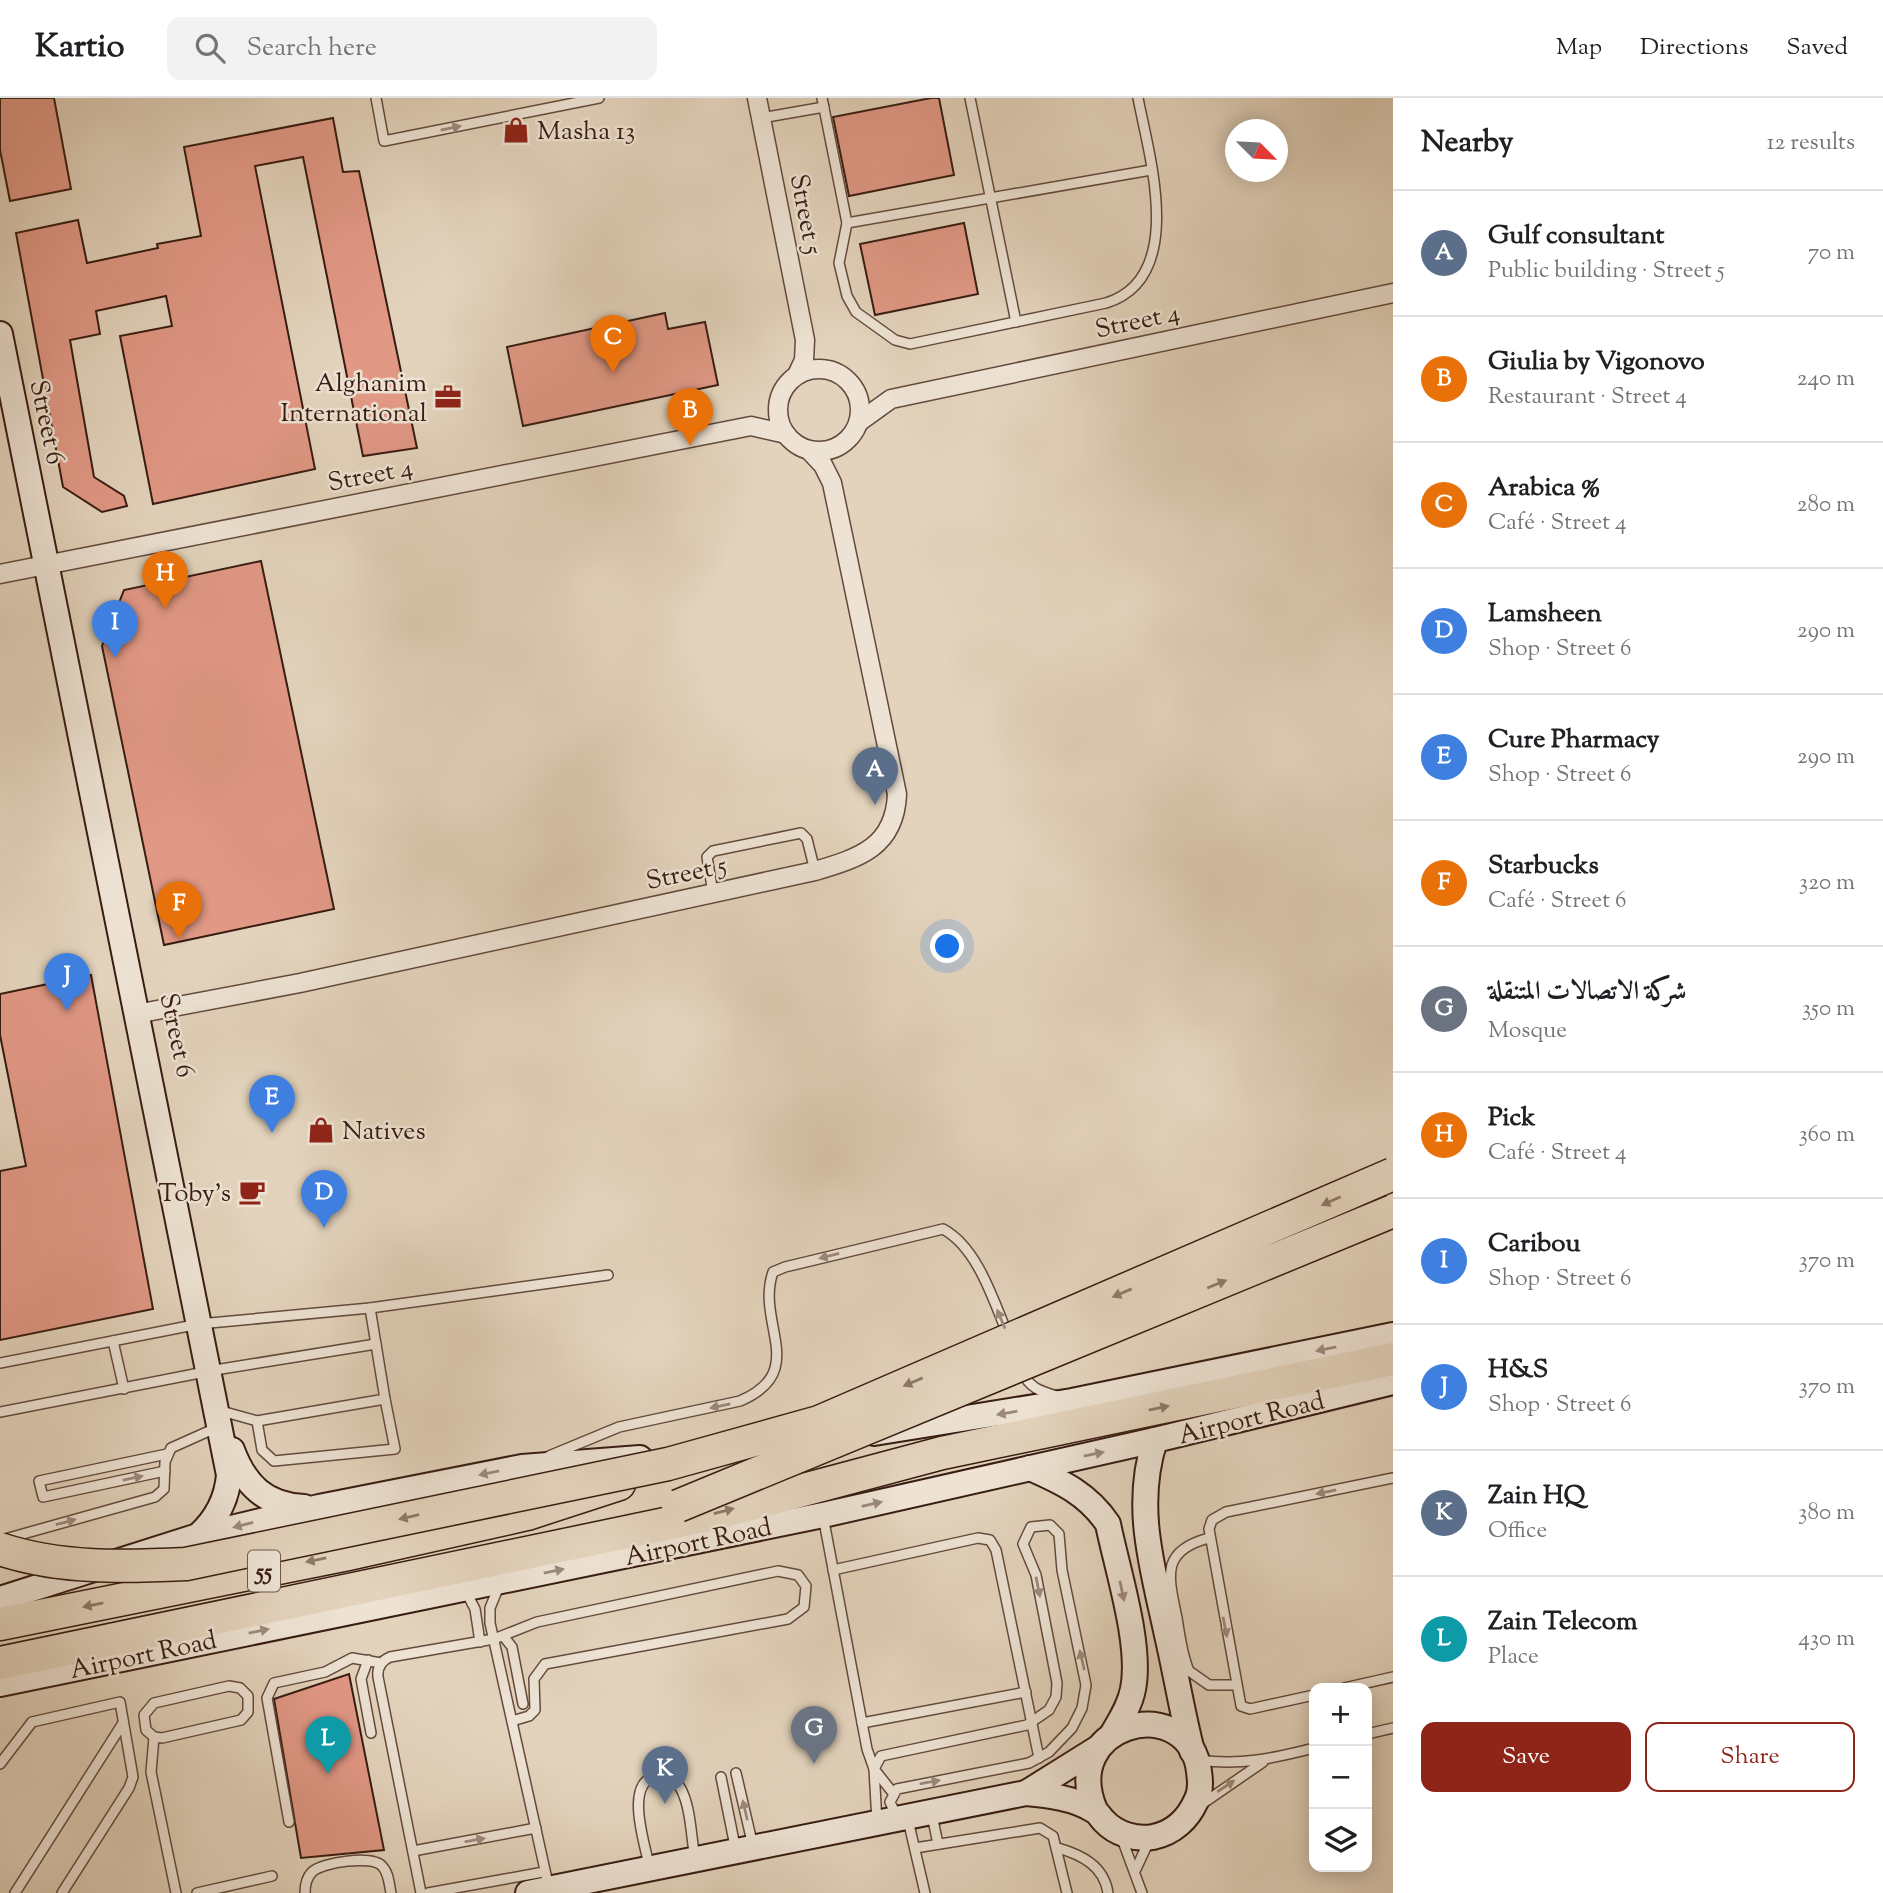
<!DOCTYPE html>
<meta charset="utf-8">
<style>
body{margin:0;font-family:"Sorts Mill Goudy",Amiri,serif;background:#f2f2f2;color:#202124}
.controls{position:absolute;right:21px;bottom:21px;display:grid;overflow:hidden;border-radius:14px;box-shadow:0 4px 18px #0003}
.controls button{width:63px;height:63px;display:grid;place-items:center;padding:0;border:0;border-bottom:2px solid #e0e0e0;background:#fff;color:#202124;font:35px sans-serif}
.compass{position:absolute;left:1225px;top:21px;width:63px;height:63px;border-radius:50%;background:#fff;box-shadow:0 4px 18px #0003;rotate:114deg}
.you{position:absolute;left:948px;top:849px;width:24px;height:24px;margin:-18px;border:5px solid #fff;border-radius:50%;background:#1a73e8;box-shadow:0 0 0 10px #1a73e833}
.badge{display:grid;place-items:center;width:46px;height:46px;border-radius:50%;background:#8f2418;color:#fff;font-size:23px;font-weight:700}
.pin{position:absolute;translate:-50% -58px;filter:drop-shadow(0 2px 4px #0008)}
.pin::after{content:'';position:absolute;top:37px;width:24px;height:21px;background:inherit;clip-path:polygon(0 0,100% 0,50% 100%)}
.list{margin:0;padding:0;list-style:none}
h2{display:flex;justify-content:space-between;align-items:center;height:91px;margin:0;padding:0 28px;font-size:30px}
h2 small{font-size:23px;font-weight:400;color:#757577}
.list li{display:grid;grid-template-columns:46px 1fr auto;gap:21px;align-items:center;box-sizing:border-box;height:126px;padding:0 28px;border-top:2px solid #e0e0e0}
.list b{display:block;font-size:26px;white-space:nowrap}
.list p{margin:0;font-size:23px;white-space:nowrap;color:#757577}
.list em{font-size:23px;font-style:normal;color:#757577}
.actions{display:flex;gap:14px;padding:21px 28px}
.actions a{flex:1;padding:16px 0;border:2px solid #8f2418;border-radius:14px;text-align:center;font-size:24px;color:#8f2418}
.actions .main{background:#8f2418;color:#fff}
.icon{flex:none;width:38px;height:38px;fill:none;stroke:currentColor;stroke-width:2;stroke-linecap:round;stroke-linejoin:round}
.map{position:relative;flex:none;width:1393px;height:1795px;overflow:hidden}
header{display:flex;align-items:center;gap:42px;box-sizing:border-box;height:98px;padding:0 35px;background:#fff;border-bottom:2px solid #e0e0e0}
header strong{font-size:33px}
nav{display:flex;gap:38px;margin-inline-start:auto;font-size:24px}
.search{width:490px;height:63px;background:#f2f2f2;display:flex;align-items:center;gap:18px;box-sizing:border-box;padding:0 24px;border-radius:14px;color:#757577;font-size:26px}
main{display:flex}
aside{flex:1;background:#fff}
.map>svg:first-child{display:block}
</style>
<header>
<strong>Kartio</strong>
<div class="search"><svg class="icon" aria-label="search" viewBox="0 0 24 24"><circle cx="10" cy="10" r="6"/><path d="M15 15l6 6"/></svg>Search here</div>
<nav><a>Map</a><a>Directions</a><a>Saved</a></nav>
</header>
<main>
<div class="map">
<svg width="1393" height="1795" viewBox="0 0 1393 1795">
<rect width="100%" height="100%" fill="#e3d3bc"/>
<filter id="stains"><feTurbulence type="fractalNoise" baseFrequency=".00286" numOctaves="4"/><feColorMatrix values="0 0 0 0 .2 0 0 0 0 .09 0 0 0 0 .02 0 0 0 .5 -.17"/></filter>
<radialGradient id="worn" r=".72"><stop offset=".6" stop-color="#630" stop-opacity="0"/><stop offset="1" stop-color="#630" stop-opacity=".3"/></radialGradient>
<g fill="#e19885" stroke="#381c12" stroke-width="2">
<polygon points="0,0 54,0 71,91 10,103 0,52"/>
<polygon points="931,0 939,0 954,77 849,98 833,19"/>
<polygon points="333,20 343,74 359,73 417,350 363,358 303,59 255,68 315,371 153,406 120,238 172,228 166,198 96,213 100,236 70,242 94,379 124,398 127,408 102,414 63,389 16,135 78,122 87,165 158,150 157,146 201,138 184,49"/>
<polygon points="964,125 978,196 875,217 860,146"/>
<polygon points="665,215 668,231 705,224 718,287 523,328 507,249"/>
<polygon points="261,463 334,811 164,847 102,548 124,492"/>
<polygon points="91,877 153,1211 0,1242 0,1073 26,1068 0,937 0,896"/>
<polygon points="349,1576 384,1752 301,1760 274,1601"/>
</g>
<g fill="none" stroke-linecap="round" stroke-linejoin="round">
<g stroke="#634a3c" stroke-width="12">
<g id="lane">
<polyline points="376,0 384,43 599,0"/>
<path d="M 822,0 L 847,125 L 839,165 L 847,198 L 856,214 L 895,242 L 910,246 L 1106,205 C 1187,180 1149,58 1138,0"/>
<polyline points="970,0 1016,224"/>
<polyline points="761,20 824,9"/>
<polyline points="847,125 1151,72"/>
<polyline points="713,795 707,759 713,753 801,735 807,741 815,773"/>
<polyline points="113,1243 124,1291"/>
<polyline points="0,1265 199,1226 370,1210 608,1177"/>
<path d="M 1022,1273 C 1029,1290 1040,1293 1057,1298"/>
<polyline points="0,1314 215,1272 376,1246"/>
<polyline points="225,1314 257,1323 385,1301 370,1210"/>
<polyline points="257,1323 262,1352 274,1363 395,1351 385,1301"/>
<path d="M 549,1358 L 619,1329 L 740,1303 C 810,1273 755,1225 773,1174 L 785,1169 L 943,1131 C 978,1150 993,1202 1008,1237"/>
<polyline points="165,1373 43,1399 39,1383 167,1356"/>
<polyline points="823,1418 867,1651 874,1671 893,1695"/>
<path d="M 1209,1440 C 1159,1453 1169,1480 1177,1520 C 1180,1538 1182,1557 1189,1573 L 1209,1587 L 1236,1587"/>
<polyline points="5,1441 155,1399 164,1391 165,1364 171,1350 218,1329"/>
<polyline points="833,1472 978,1440 990,1442 996,1452 1039,1660"/>
<polyline points="499,1488 490,1510 490,1525 549,1790"/>
<polyline points="465,1492 475,1511 480,1544"/>
<polyline points="504,1539 512,1549 523,1606"/>
<polyline points="368,1562 361,1581 371,1635"/>
<polygon points="229,1588 240,1590 248,1598 248,1614 241,1622 162,1640 154,1639 146,1632 144,1617 154,1605"/>
<polyline points="1344,1590 1393,1579"/>
<polyline points="1314,1597 1250,1611 1241,1608 1209,1431 1212,1422 1226,1414 1393,1380"/>
<polyline points="862,1625 1026,1594"/>
<polyline points="1367,1636 1393,1630"/>
<polyline points="154,1639 151,1674 176,1795"/>
<path d="M 1199,1662 C 1240,1668 1275,1660 1314,1650"/>
<polyline points="0,1666 32,1624 120,1604 133,1679 129,1690 62,1795"/>
<polyline points="736,1675 753,1748"/>
<polyline points="721,1679 736,1753"/>
<polyline points="1202,1706 1263,1664"/>
<polyline points="932,1717 938,1746"/>
<polyline points="908,1722 925,1795"/>
<polyline points="289,1724 267,1600 274,1585 325,1574 352,1560 381,1565"/>
<polyline points="877,1724 874,1671 881,1658 1027,1627 1049,1612 1056,1599 1057,1585 1036,1477 1023,1446 1031,1429 1050,1427 1059,1436 1062,1472 1086,1587 1082,1610 1072,1630 1049,1654 1029,1665 897,1691 890,1704 897,1719"/>
<polyline points="1122,1741 1142,1795"/>
<polyline points="915,1750 1040,1730 1053,1738 1067,1795"/>
<path d="M 1058,1750 C 1082,1757 1104,1768 1108,1795"/>
<polyline points="413,1753 536,1730"/>
<path d="M 649,1767 C 645,1746 622,1679 660,1678 C 669,1678 677,1683 681,1691 C 691,1710 691,1739 695,1760"/>
<polyline points="1136,1771 1149,1743"/>
<polyline points="15,1795 123,1625"/>
<polyline points="197,1795 272,1778"/>
<path d="M 305,1795 C 305,1787 306,1780 312,1774 C 323,1764 372,1757 382,1768 C 389,1775 389,1786 391,1795"/>
<path d="M 421,1795 L 378,1579 C 377,1570 381,1563 390,1559 L 494,1541 L 537,1524 L 778,1473 L 798,1477 L 806,1488 L 804,1509 L 788,1521 L 545,1566 L 534,1581 L 535,1612 L 529,1618 L 512,1623"/>
<polyline points="428,1795 544,1774"/>
</g>
</g>
<g stroke="#634a3c" stroke-width="21">
<g id="street">
<polyline points="757,0 805,242 804,262 797,277"/>
<circle cx="819" cy="312" r="41"/>
<polyline points="859,324 891,301 1393,195"/>
<polyline points="0,476 751,328 786,336"/>
<path d="M 136,916 L 300,885 L 815,773 C 859,760 895,749 897,696 L 832,385 L 823,367 L 809,352"/>
</g>
</g>
<g stroke="#381c12" stroke-width="28">
<g id="secondary">
<path d="M 0,236 L 229,1377 C 227,1401 217,1421 198,1438"/>
<polyline points="874,1335 1072,1303 1393,1237"/>
<path d="M 1155,1342 C 1133,1409 1153,1471 1167,1537 C 1176,1576 1182,1614 1192,1653"/>
<path d="M 232,1352 C 245,1387 265,1407 304,1409"/>
<path d="M 1030,1370 C 1062,1384 1088,1396 1108,1426 C 1117,1471 1142,1547 1133,1591 C 1130,1607 1121,1621 1113,1635"/>
<polyline points="0,1501 198,1438 319,1409 522,1369 640,1360"/>
<polyline points="0,1586 823,1417 1155,1342 1393,1284"/>
<polyline points="1026,1695 1098,1650"/>
<path d="M 528,1795 L 1026,1695 C 1048,1697 1074,1700 1093,1712 C 1098,1714 1100,1719 1104,1723 C 1116,1736 1136,1742 1153,1739 C 1173,1735 1188,1721 1196,1703 C 1202,1692 1200,1679 1198,1667 C 1181,1594 1059,1627 1095,1712"/>
</g>
</g>
<g stroke="#381c12" stroke-width="35">
<g id="highway">
<polyline points="0,1526 348,1456 527,1416 619,1386"/>
<polyline points="0,1565 713,1416 942,1355 1393,1261"/>
</g>
</g>
<use href="#lane" stroke="#ede2d3" stroke-width="9"/>
<use href="#street" stroke="#ede2d3" stroke-width="18"/>
<use href="#secondary" stroke="#ede2d3" stroke-width="24"/>
<use href="#highway" stroke="#e3d3bc" stroke-width="32"/>
<g stroke="#381c12" stroke-width="35" stroke-linecap="butt">
<g id="highway-bridge">
<polyline points="678,1408 1393,1113"/>
<path d="M 0,1451 C 60,1471 125,1469 186,1466 L 668,1366 L 819,1324 L 1393,1076"/>
</g>
</g>
<use href="#highway-bridge" stroke="#e3d3bc" stroke-width="32"/>
</g>
<defs><path id="oneway-solid" d="M-6-.8H1V-3.2L6.5 0L1 3.2V.8H-6Z" transform="scale(1.75)"/></defs>
<g fill="#9c897c">
<use href="#oneway-solid" transform="translate(451 30) rotate(-11)"/>
<use href="#oneway-solid" transform="translate(829 1158) rotate(166)"/>
<use href="#oneway-solid" transform="translate(1001 1221) rotate(-113)"/>
<use href="#oneway-solid" transform="translate(1326 1251) rotate(169)"/>
<use href="#oneway-solid" transform="translate(720 1308) rotate(168)"/>
<use href="#oneway-solid" transform="translate(1007 1315) rotate(170)"/>
<use href="#oneway-solid" transform="translate(1094 1356) rotate(-12)"/>
<use href="#oneway-solid" transform="translate(489 1375) rotate(169)"/>
<use href="#oneway-solid" transform="translate(133 1380) rotate(-12)"/>
<use href="#oneway-solid" transform="translate(1326 1394) rotate(168)"/>
<use href="#oneway-solid" transform="translate(872 1406) rotate(-13)"/>
<use href="#oneway-solid" transform="translate(66 1424) rotate(-15)"/>
<use href="#oneway-solid" transform="translate(243 1427) rotate(166)"/>
<use href="#oneway-solid" transform="translate(554 1473) rotate(-12)"/>
<use href="#oneway-solid" transform="translate(1038 1489) rotate(79)"/>
<use href="#oneway-solid" transform="translate(1122 1493) rotate(78)"/>
<use href="#oneway-solid" transform="translate(1225 1529) rotate(79)"/>
<use href="#oneway-solid" transform="translate(259 1533) rotate(-12)"/>
<use href="#oneway-solid" transform="translate(1082 1562) rotate(-103)"/>
<use href="#oneway-solid" transform="translate(930 1684) rotate(-10)"/>
<use href="#oneway-solid" transform="translate(1226 1688) rotate(-34)"/>
<use href="#oneway-solid" transform="translate(745 1712) rotate(-103)"/>
<use href="#oneway-solid" transform="translate(475 1742) rotate(-10)"/>
</g>
<g fill="#8e7867">
<use href="#oneway-solid" transform="translate(1331 1103) rotate(156)"/>
<use href="#oneway-solid" transform="translate(1217 1186) rotate(-22)"/>
<use href="#oneway-solid" transform="translate(1122 1195) rotate(157)"/>
<use href="#oneway-solid" transform="translate(913 1284) rotate(157)"/>
<use href="#oneway-solid" transform="translate(1159 1310) rotate(-12)"/>
<use href="#oneway-solid" transform="translate(724 1413) rotate(-15)"/>
<use href="#oneway-solid" transform="translate(409 1419) rotate(167)"/>
<use href="#oneway-solid" transform="translate(316 1462) rotate(169)"/>
<use href="#oneway-solid" transform="translate(93 1507) rotate(169)"/>
</g>
<defs>
<g id="shop-bare" transform="scale(2.1)"><path d="M-5-2.5h2.3a2.7 3.5 0 0 1 5.4 0H5L5.5 6h-11ZM-1.5-2.5h3a1.5 2.3 0 0 0-3 0Z" fill="#8f2418" stroke="#ede2d3" stroke-width="2.5" paint-order="stroke"/></g>
<g id="office-bare" transform="scale(2.1)"><path d="M-6-3h4V-5.5h4V-3h4V5H-6ZM-1-4.5V-3h2v-1.5ZM-6 0V1H6V0Z" fill="#8f2418" stroke="#ede2d3" stroke-width="2.5" paint-order="stroke"/></g>
<g id="cafe-bare" transform="scale(2.1)"><path d="M-5.5-4.5H6V0H3Q3 3.5 0 3.5H-2.5Q-5.5 3.5-5.5 0ZM3-3.2v2h1.7v-2ZM-6 4.5H4V6H-6Z" fill="#8f2418" stroke="#ede2d3" stroke-width="2.5" paint-order="stroke"/></g>
</defs>
<g fill-rule="evenodd">
<use href="#shop-bare" x="516" y="32"/>
<use href="#office-bare" x="448" y="299"/>
<use href="#shop-bare" x="321" y="1032"/>
<use href="#cafe-bare" x="252" y="1094"/>
</g>
<g text-anchor="middle" stroke-width="5" stroke-linejoin="round" paint-order="stroke">
<rect fill="#ede2d3" stroke="#6e574c" stroke-width="2" x="248" y="1452.5" width="32" height="41" rx="5"/>
<g font-size="24" font-weight="bold" fill="#381c12">
<text x="264" y="1481">55</text>
</g>
<g font-size="26" fill="#381c12" stroke="#ede2d3" text-anchor="start">
<text x="537" y="41">Masha 13</text>
<text x="427" y="293" text-anchor="end">Alghanim<tspan x="427" dy="30">International</tspan></text>
<text x="342" y="1041">Natives</text>
<text x="231" y="1103" text-anchor="end">Toby's</text>
</g>
<g font-size="26" fill="#381c12" stroke="#ede2d3">
<text transform="translate(807 116) rotate(79)" y="9">Street 5</text>
<text transform="translate(1137 222) rotate(-12)" y="9">Street 4</text>
<text transform="translate(48 324) rotate(78)" y="9">Street 6</text>
<text transform="translate(370 376) rotate(-11)" y="9">Street 4</text>
<text transform="translate(686 774) rotate(-12)" y="9">Street 5</text>
<text transform="translate(178 937) rotate(78)" y="9">Street 6</text>
<text transform="translate(1251 1319) rotate(-14)" y="9">Airport Road</text>
<text transform="translate(698 1443) rotate(-12)" y="9">Airport Road</text>
<text transform="translate(143 1556) rotate(-12)" y="9">Airport Road</text>
</g>
</g>
<rect width="100%" height="100%" filter="url(#stains)"/>
<rect width="100%" height="100%" fill="url(#worn)"/>
</svg>
<div class="controls">
<button>+</button>
<button>−</button>
<button><svg class="icon" aria-label="layers" viewBox="0 0 24 24"><path d="M12 4l9 5-9 5-9-5zM3 14l9 5 9-5"/></svg></button>
</div>
<svg class="compass" viewBox="-18 -18 36 36"><path d="M0-13l5 13h-10z" fill="#e53935"/><path d="M0 13l5-13h-10z" fill="#757577"/></svg>
<div class="you"></div>
<div class="pin badge" style="left:875px;top:707px;background:#5c6f8a">A</div>
<div class="pin badge" style="left:690px;top:348px;background:#e8710a">B</div>
<div class="pin badge" style="left:613px;top:275px;background:#e8710a">C</div>
<div class="pin badge" style="left:324px;top:1130px;background:#3f7fe0">D</div>
<div class="pin badge" style="left:272px;top:1035px;background:#3f7fe0">E</div>
<div class="pin badge" style="left:179px;top:841px;background:#e8710a">F</div>
<div class="pin badge" style="left:814px;top:1666px;background:#6b7280">G</div>
<div class="pin badge" style="left:165px;top:511px;background:#e8710a">H</div>
<div class="pin badge" style="left:115px;top:560px;background:#3f7fe0">I</div>
<div class="pin badge" style="left:67px;top:913px;background:#3f7fe0">J</div>
<div class="pin badge" style="left:665px;top:1706px;background:#5c6f8a">K</div>
<div class="pin badge" style="left:328px;top:1676px;background:#0f9aa8">L</div>
</div>
<aside>
<h2>Nearby<small>12 results</small></h2>
<ul class="list">
<li><span class="badge" style="background:#5c6f8a">A</span><div><b>Gulf consultant</b><p>Public building · Street 5</p></div><em>70 m</em></li>
<li><span class="badge" style="background:#e8710a">B</span><div><b>Giulia by Vigonovo</b><p>Restaurant · Street 4</p></div><em>240 m</em></li>
<li><span class="badge" style="background:#e8710a">C</span><div><b>Arabica %</b><p>Café · Street 4</p></div><em>280 m</em></li>
<li><span class="badge" style="background:#3f7fe0">D</span><div><b>Lamsheen</b><p>Shop · Street 6</p></div><em>290 m</em></li>
<li><span class="badge" style="background:#3f7fe0">E</span><div><b>Cure Pharmacy</b><p>Shop · Street 6</p></div><em>290 m</em></li>
<li><span class="badge" style="background:#e8710a">F</span><div><b>Starbucks</b><p>Café · Street 6</p></div><em>320 m</em></li>
<li><span class="badge" style="background:#6b7280">G</span><div><b>شركة الاتصالات المتنقلة</b><p>Mosque</p></div><em>350 m</em></li>
<li><span class="badge" style="background:#e8710a">H</span><div><b>Pick</b><p>Café · Street 4</p></div><em>360 m</em></li>
<li><span class="badge" style="background:#3f7fe0">I</span><div><b>Caribou</b><p>Shop · Street 6</p></div><em>370 m</em></li>
<li><span class="badge" style="background:#3f7fe0">J</span><div><b>H&amp;S</b><p>Shop · Street 6</p></div><em>370 m</em></li>
<li><span class="badge" style="background:#5c6f8a">K</span><div><b>Zain HQ</b><p>Office</p></div><em>380 m</em></li>
<li><span class="badge" style="background:#0f9aa8">L</span><div><b>Zain Telecom</b><p>Place</p></div><em>430 m</em></li>
</ul>
<div class="actions"><a class="main">Save</a><a>Share</a></div>
</aside>
</main>
